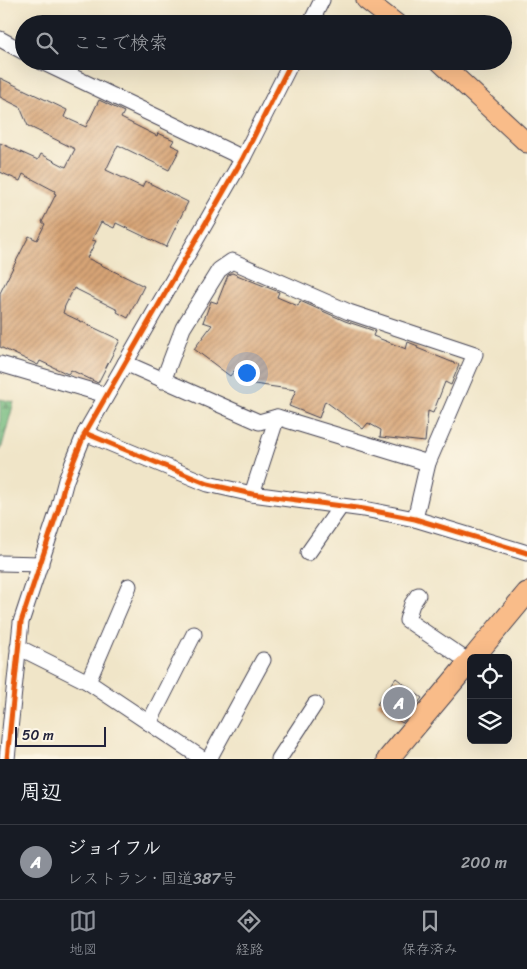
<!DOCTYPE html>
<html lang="ja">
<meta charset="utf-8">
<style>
body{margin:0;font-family:Sriracha,"Klee One",sans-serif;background:#20242c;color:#f1f3f6}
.controls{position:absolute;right:15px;bottom:15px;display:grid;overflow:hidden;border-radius:8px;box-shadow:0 5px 20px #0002}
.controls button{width:45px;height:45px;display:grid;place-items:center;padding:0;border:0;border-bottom:1px solid #363941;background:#171b24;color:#f1f3f6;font:25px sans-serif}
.scale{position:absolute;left:15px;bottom:12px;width:91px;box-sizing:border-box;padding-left:5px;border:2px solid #22223b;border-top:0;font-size:14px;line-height:18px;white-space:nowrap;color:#22223b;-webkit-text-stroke:4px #fcf5e5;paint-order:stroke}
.you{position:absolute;left:246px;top:372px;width:18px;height:18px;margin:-12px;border:4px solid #fff;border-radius:50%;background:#1a73e8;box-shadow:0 0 0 8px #1a73e833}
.badge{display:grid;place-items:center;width:32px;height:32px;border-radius:50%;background:#8c9099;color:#fff;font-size:16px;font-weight:700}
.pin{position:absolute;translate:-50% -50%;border:2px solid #fff;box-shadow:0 1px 5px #0006}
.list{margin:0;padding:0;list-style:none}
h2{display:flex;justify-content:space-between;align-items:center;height:65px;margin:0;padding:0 20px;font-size:21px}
h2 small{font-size:16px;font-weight:400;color:#9ea1a6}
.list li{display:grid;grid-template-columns:32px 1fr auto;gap:15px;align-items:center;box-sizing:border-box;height:75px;padding:0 20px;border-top:1px solid #363941}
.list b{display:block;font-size:19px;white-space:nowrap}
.list p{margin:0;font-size:16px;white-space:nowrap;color:#9ea1a6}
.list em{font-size:16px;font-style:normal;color:#9ea1a6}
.icon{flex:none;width:28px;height:28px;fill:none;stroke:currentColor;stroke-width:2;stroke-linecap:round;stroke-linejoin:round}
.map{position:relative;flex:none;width:527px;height:759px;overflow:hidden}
.search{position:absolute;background:#171b24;box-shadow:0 5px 20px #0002;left:15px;right:15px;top:15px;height:55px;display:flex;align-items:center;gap:12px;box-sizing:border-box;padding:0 18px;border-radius:28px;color:#9ea1a6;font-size:19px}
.sheet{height:140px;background:#171b24}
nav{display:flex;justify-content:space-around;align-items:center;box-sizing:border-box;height:70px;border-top:1px solid #363941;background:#171b24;font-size:14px;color:#9ea1a6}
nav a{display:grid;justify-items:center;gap:2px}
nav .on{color:#8c9099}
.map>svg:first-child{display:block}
</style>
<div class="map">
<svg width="527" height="759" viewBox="0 0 527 759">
<defs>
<pattern id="forest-firs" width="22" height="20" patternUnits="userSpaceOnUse" patternTransform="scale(1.25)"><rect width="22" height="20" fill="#76bc80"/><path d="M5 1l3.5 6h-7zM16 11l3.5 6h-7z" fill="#60986a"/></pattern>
<pattern id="building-hatch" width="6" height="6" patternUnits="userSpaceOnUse" patternTransform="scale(1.25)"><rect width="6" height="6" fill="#d7a476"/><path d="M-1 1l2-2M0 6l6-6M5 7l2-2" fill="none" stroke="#ae8562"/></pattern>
</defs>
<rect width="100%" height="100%" fill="#fcf5e5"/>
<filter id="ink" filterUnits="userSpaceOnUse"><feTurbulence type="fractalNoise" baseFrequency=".02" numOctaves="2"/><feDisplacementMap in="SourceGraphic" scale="10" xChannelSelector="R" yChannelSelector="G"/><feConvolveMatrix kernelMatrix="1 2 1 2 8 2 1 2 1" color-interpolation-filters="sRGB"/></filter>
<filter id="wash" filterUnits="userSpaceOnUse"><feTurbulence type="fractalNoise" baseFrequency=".0096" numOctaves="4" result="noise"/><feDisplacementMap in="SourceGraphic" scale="20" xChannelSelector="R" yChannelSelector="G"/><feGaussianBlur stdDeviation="1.12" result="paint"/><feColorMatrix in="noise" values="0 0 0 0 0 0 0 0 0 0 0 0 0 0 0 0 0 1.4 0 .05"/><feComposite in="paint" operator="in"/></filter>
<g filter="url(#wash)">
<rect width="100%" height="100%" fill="#f0e5c8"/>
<polygon fill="url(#forest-firs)" stroke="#4c6f5e" points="0,399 14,402 1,450 0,450"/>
<g id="blocks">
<g fill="url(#building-hatch)">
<polygon points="0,78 67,110 64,117 86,127 99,100 124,112 121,118 157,136 158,133 174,140 171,145 180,149 169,170 118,145 106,170 142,187 145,181 188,202 166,247 116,223 114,228 101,222 92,240 96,241 87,258 144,286 128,318 117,312 118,310 74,288 65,306 63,313 120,340 98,383 71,370 68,374 40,361 38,365 0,347 0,293 29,236 37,240 45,224 42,222 56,194 54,193 55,191 23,174 20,181 0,172 0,143 38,160 41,154 66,167 75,149 28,126 20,107 0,97"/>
<polygon points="232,273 279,292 277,297 298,306 300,301 345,321 375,331 373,336 406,349 408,342 418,346 417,348 459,365 451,385 445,382 433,413 428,411 425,442 380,437 381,430 368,423 363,429 325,401 319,418 289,406 296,390 247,383 248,376 234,371 230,376 194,349 212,325 203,322 211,301 217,303 228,275"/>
<polygon points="396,678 422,698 402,723 377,704"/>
</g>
</g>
</g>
<g filter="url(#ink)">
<use href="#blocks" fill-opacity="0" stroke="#413f50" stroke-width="1"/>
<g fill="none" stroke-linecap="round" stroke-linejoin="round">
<g stroke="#413f50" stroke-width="17">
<g id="minor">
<polyline points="310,24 322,0"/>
<polyline points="0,39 24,52"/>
<polyline points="40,61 243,158"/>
<polyline points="125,363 259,422 277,417 428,463"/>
<polyline points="0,364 106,395"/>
<polyline points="163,381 183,328 219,270 232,261 349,312 475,354 428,463 415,519"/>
<polyline points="85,433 208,484 252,494 364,509 415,519 527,553"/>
<polyline points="252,494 277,417"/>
<polyline points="308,553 341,506"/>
<polyline points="0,563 41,564"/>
<polyline points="418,595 412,604 407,620 469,662"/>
<polyline points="18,647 88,682 203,759"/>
<polyline points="88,682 129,586"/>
<polyline points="149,723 194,634"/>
<polyline points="7,759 21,622 58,510 66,480 85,433 243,158 292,61"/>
<polyline points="209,759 263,660"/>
<polyline points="279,759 315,704"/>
</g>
</g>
<g stroke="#413f50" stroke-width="21">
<g id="major">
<polyline points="366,0 397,24"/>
<polyline points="439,61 527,143"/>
</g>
</g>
<g stroke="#413f50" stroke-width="23">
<g id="highway">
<polyline points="473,658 527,593"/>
<polyline points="388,759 471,660"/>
</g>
</g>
<use href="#minor" stroke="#fff" stroke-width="15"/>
<use href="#major" stroke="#f9bc89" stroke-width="19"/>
<use href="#highway" stroke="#f9bc89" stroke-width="21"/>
<g stroke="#fcf5e5" stroke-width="8">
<g id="cycleway">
<polyline points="85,433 208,484 252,494 364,509 415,519 527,553"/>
<polyline points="7,759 21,622 58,510 66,480 85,433 243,158 292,61"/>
</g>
</g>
<use href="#cycleway" stroke="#e8590c" stroke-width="5"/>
</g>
</g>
</svg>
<div class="controls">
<button><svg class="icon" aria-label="locate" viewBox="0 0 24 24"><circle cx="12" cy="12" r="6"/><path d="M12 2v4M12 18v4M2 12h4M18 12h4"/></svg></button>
<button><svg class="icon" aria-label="layers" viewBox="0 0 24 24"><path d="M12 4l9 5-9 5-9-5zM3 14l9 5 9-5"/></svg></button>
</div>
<div class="scale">50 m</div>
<div class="you"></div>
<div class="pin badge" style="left:399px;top:703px">A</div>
<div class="search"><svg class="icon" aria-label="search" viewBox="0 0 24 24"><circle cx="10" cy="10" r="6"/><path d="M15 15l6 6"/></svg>ここで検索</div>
</div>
<section class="sheet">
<h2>周辺<small></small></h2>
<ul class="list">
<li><span class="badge">A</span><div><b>ジョイフル</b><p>レストラン · 国道387号</p></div><em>200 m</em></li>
</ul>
</section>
<nav>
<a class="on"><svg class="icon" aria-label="map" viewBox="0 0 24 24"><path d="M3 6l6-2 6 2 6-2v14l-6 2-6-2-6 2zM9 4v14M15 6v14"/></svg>地図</a>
<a><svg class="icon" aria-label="directions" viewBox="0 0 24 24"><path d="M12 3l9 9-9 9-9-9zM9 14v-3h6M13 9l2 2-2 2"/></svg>経路</a>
<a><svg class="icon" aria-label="saved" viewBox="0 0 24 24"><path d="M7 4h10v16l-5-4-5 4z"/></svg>保存済み</a>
</nav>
